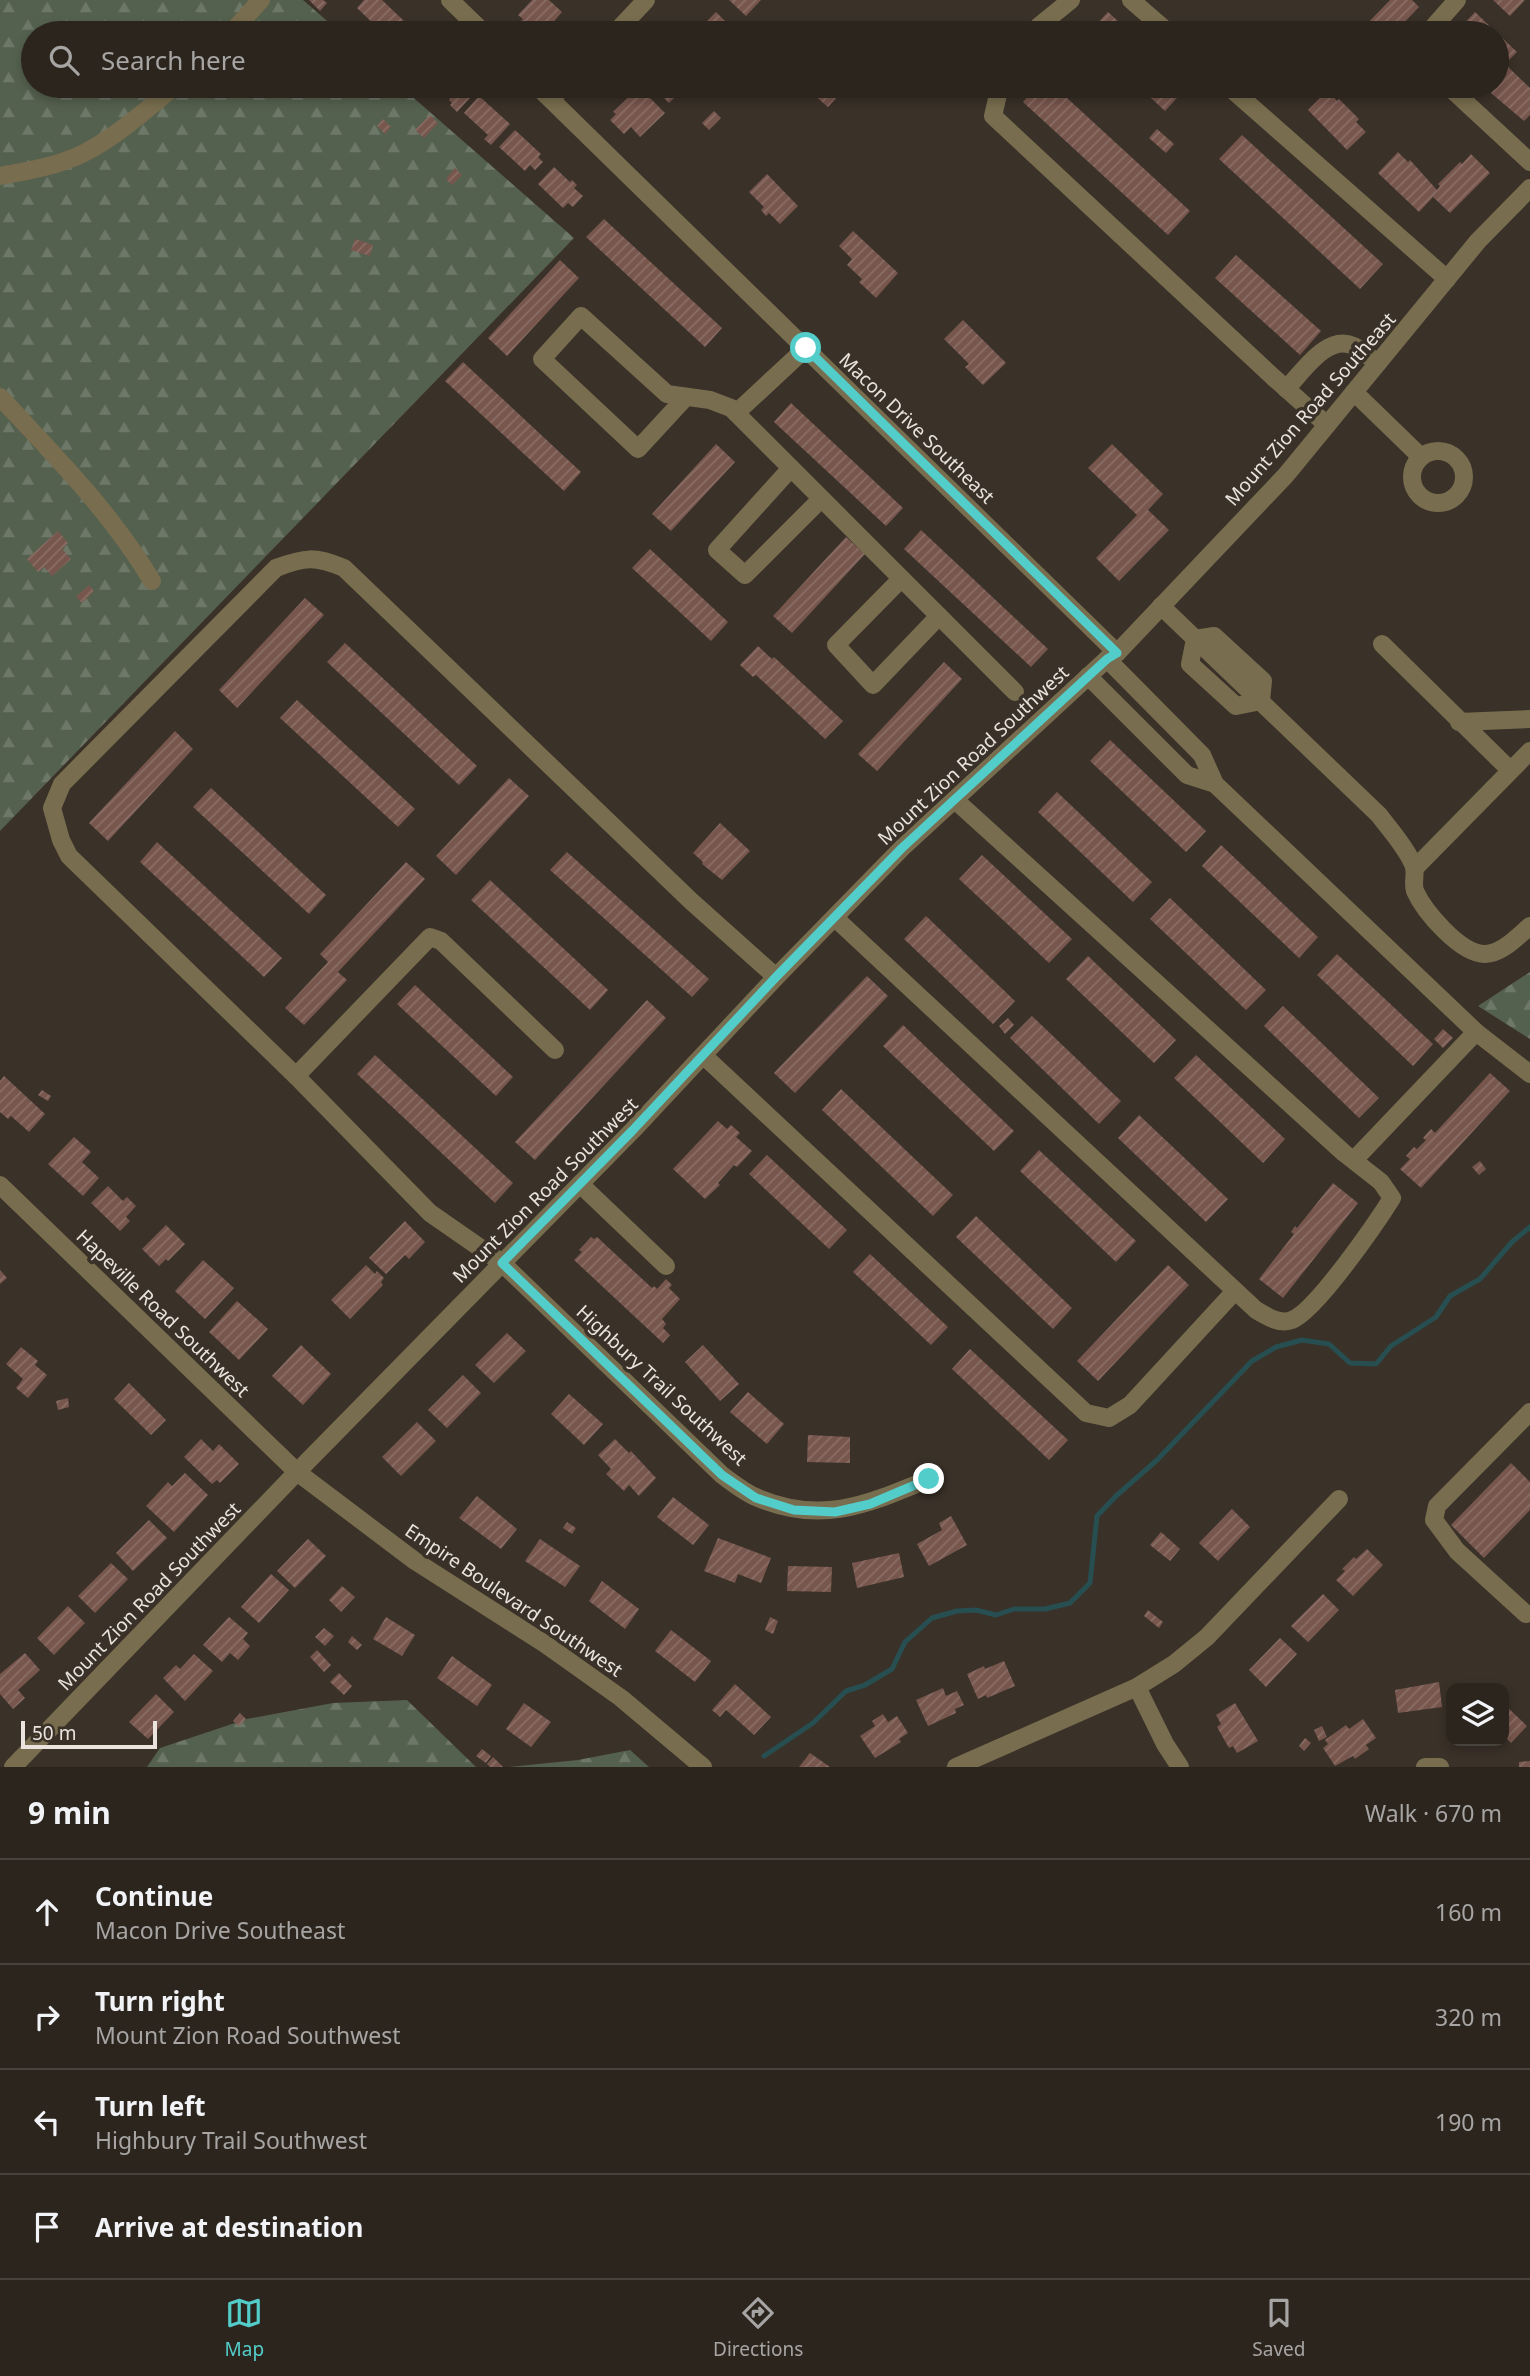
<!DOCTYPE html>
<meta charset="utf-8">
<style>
body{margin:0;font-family:"Noto Sans",sans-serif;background:#38312b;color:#f1f3f6}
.controls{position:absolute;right:21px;bottom:21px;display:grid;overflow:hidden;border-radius:14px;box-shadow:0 4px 10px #0003}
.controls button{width:63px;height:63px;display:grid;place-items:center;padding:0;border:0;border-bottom:2px solid #48423c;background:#2c251e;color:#f1f3f6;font:35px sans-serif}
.scale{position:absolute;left:21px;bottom:18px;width:136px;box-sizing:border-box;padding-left:7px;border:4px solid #eae3de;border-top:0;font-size:19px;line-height:24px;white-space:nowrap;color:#eae3de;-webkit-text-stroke:5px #3a3128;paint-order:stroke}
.stop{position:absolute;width:21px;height:21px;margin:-16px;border:5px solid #53cdca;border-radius:50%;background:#fff}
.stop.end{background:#53cdca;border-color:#fff;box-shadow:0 2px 7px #0008}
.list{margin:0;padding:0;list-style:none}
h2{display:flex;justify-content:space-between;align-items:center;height:91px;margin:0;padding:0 28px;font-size:30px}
h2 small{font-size:23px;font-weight:400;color:#a6a5a4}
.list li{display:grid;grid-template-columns:46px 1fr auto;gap:21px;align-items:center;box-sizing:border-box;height:105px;padding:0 28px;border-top:2px solid #48423c}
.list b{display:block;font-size:26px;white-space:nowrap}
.list p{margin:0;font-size:23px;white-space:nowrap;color:#a6a5a4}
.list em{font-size:23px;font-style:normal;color:#a6a5a4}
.icon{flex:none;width:38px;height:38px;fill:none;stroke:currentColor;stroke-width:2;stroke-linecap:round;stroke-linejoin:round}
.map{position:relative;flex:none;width:1530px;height:1767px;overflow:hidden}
.search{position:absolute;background:#2c251e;box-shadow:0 4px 10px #0003;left:21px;right:21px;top:21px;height:77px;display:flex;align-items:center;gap:18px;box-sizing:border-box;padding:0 24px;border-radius:38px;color:#a6a5a4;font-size:26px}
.sheet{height:511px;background:#2c251e}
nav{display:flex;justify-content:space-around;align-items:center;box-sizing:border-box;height:98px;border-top:2px solid #48423c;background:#2c251e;font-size:19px;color:#a6a5a4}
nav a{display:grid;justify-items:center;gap:4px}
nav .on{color:#53cdca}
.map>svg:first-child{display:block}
</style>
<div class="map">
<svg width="1530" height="1767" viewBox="0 0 1530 1767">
<defs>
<pattern id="forest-firs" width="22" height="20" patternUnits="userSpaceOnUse" patternTransform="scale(1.75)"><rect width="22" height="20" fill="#55614f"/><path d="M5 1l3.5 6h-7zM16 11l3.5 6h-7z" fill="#6e7868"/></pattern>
<pattern id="building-hatch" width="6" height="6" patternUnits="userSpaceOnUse" patternTransform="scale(1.75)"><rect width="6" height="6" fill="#77564d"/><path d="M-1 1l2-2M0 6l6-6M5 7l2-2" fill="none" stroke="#8a6e66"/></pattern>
</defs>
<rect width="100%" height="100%" fill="#3a3128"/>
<g fill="url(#forest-firs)">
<polygon points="0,0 303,0 341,33 33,33 33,86 400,86 574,238 0,831"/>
<polygon points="1530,972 1530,1039 1478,1006"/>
<polygon points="407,1700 476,1767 147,1767 160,1748 247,1719 333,1703"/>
<polygon points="630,1750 649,1767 509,1767 578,1760"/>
</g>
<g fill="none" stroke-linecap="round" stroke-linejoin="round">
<polyline stroke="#274f51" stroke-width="5" points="764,1756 813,1723 846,1691 865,1685 892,1669 905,1642 932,1618 957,1611 976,1610 996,1615 1014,1609 1045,1609 1070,1603 1090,1583 1097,1516 1116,1496 1157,1460 1252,1361 1276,1347 1302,1340 1329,1344 1350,1363 1376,1364 1391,1346 1436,1317 1450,1296 1480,1279 1512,1242 1530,1227"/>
</g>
<g fill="url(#building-hatch)">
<polygon points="309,0 323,0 327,3 320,11"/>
<polygon points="364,0 382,0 404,21 392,33 382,32 357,8"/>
<polygon points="532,0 549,0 562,12 549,27 545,24 537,33 525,33 517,25 523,19 518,15"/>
<polygon points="729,0 761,0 746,16"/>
<polygon points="1390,0 1412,0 1419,7 1394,33 1362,33 1360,31"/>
<polygon points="1493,0 1525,0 1510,16"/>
<polygon points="716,12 737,33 700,33 704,28 702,26"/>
<polygon points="1108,12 1131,33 1088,33"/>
<polygon points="1475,12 1517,52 1505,64 1530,88 1530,115 1524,121 1491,93 1493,90 1488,86 1497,86 1497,33 1459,33 1457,31"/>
<polygon points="408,26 416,33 401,33"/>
<polygon points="437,86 481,86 457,112 450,105 452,103 449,100 450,98"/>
<polygon points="652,86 686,86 669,103"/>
<polygon points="825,86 831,86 840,94 828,107 815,96"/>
<polygon points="1038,86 1054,86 1190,211 1168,235 1023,102"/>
<polygon points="1138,86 1188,86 1165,111"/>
<polygon points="1316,86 1346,86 1341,91 1338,89 1332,95 1337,101 1339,99 1359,119 1356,122 1366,132 1347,150 1308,110 1324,94"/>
<polygon points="639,87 665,113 640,137 631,127 624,134 610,120 616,114 613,112"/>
<polygon points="479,96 510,124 491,145 484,139 488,135 464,113"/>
<polygon points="714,111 721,118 709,130 702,123"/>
<polygon points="430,115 438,123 424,138 415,130"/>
<polygon points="383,119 391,127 385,134 377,126"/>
<polygon points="1157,129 1174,144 1166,153 1149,138"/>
<polygon points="515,130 541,154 538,157 543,162 535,170 530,165 525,171 499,147"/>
<polygon points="1242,135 1383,264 1360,289 1219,159"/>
<polygon points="1398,152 1408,162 1410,160 1437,190 1440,186 1438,184 1460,162 1462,164 1471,154 1490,173 1450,213 1433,197 1419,212 1378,173"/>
<polygon points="554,167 570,182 572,180 577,185 574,188 583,196 573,207 568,203 563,208 538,184"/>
<polygon points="455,168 462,175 452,185 446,179"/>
<polygon points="767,174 798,206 780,224 769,213 766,216 761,210 764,207 749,192"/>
<polygon points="604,219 722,328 705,347 586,237"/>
<polygon points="853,231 898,273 876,298 859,282 862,279 847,265 852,259 839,246"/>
<polygon points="355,239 373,245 370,256 351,250"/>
<polygon points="1236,255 1321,331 1300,355 1215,278"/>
<polygon points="560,260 579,278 507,356 488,338"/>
<polygon points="963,320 1006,363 983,385 965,367 969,364 944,339"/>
<polygon points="463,362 581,472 564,491 445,381"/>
<polygon points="791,403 903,508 886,526 774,422"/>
<polygon points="716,444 735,462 671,531 652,514"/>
<polygon points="1112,444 1163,494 1148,510 1169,530 1119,581 1096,558 1137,515 1088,468"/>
<polygon points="921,530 1048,649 1031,667 904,549"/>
<polygon points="58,531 68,543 62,549 71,559 52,576 44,567 38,572 27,559"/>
<polygon points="846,537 865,554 792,633 773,616"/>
<polygon points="650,549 728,622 711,641 632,568"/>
<polygon points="89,585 94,591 82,603 76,597"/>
<polygon points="305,598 324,615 237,708 219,690"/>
<polygon points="345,643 477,766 459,785 327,662"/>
<polygon points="758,646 772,659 774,657 843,721 825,739 756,675 753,677 740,665"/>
<polygon points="944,662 962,679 877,771 858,754"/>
<polygon points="297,700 415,809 398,827 280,718"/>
<polygon points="175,731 193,749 108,841 89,823"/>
<polygon points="1110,740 1206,831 1186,852 1090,761"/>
<polygon points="509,778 529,796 456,875 436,856"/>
<polygon points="211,788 326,895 309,914 193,807"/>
<polygon points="1057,792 1152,882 1133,902 1038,812"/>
<polygon points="720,823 750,851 722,880 702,864 703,862 693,853"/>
<polygon points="157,842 282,958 264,977 140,862"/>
<polygon points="1221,845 1318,937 1299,958 1202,866"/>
<polygon points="567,852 709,979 692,997 550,870"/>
<polygon points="982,855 1072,939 1049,963 959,879"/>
<polygon points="406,862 425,879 338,972 347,980 304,1025 285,1008 328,962 320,954"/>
<polygon points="490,880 608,990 590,1010 471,900"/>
<polygon points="1170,898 1266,990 1246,1010 1150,919"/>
<polygon points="926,916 1015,1001 993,1024 904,939"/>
<polygon points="1337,954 1433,1044 1413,1066 1317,975"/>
<polygon points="1088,956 1176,1040 1154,1063 1066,979"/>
<polygon points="867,976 888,996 795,1093 774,1073"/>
<polygon points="415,985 513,1077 496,1096 397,1004"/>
<polygon points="647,1000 666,1018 535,1160 515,1142"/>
<polygon points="1283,1006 1379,1098 1359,1118 1264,1026"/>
<polygon points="1032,1016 1121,1101 1099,1124 1010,1038"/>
<polygon points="1008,1018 1014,1025 1005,1034 999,1026"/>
<polygon points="903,1025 1014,1131 994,1151 883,1046"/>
<polygon points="1443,1029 1453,1038 1443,1048 1434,1039"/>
<polygon points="375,1055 513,1183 495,1203 357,1074"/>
<polygon points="1196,1055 1285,1139 1263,1163 1174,1078"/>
<polygon points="1490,1073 1510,1091 1421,1188 1400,1169 1410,1159 1406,1156 1414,1147 1417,1149 1426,1140 1423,1138 1431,1129 1435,1133"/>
<polygon points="4,1076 45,1114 29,1132 11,1116 8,1119 0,1112 0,1081"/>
<polygon points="841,1089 953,1195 933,1216 822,1110"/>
<polygon points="42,1090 51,1096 48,1101 38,1095"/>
<polygon points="1139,1115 1228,1199 1206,1222 1118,1138"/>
<polygon points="718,1121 727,1129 731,1125 740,1133 736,1137 752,1151 737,1167 734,1165 718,1183 720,1185 705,1199 673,1169"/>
<polygon points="74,1137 91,1152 82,1162 99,1178 83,1196 48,1164"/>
<polygon points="1039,1150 1136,1241 1116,1262 1020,1171"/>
<polygon points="767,1155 847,1230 829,1249 749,1174"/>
<polygon points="1480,1161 1486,1169 1479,1175 1472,1167"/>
<polygon points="1333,1183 1358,1203 1283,1298 1259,1279 1294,1234 1291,1232 1295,1226 1297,1228"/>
<polygon points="108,1186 123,1201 127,1197 136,1206 126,1217 130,1221 120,1231 91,1203"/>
<polygon points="976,1216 1072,1308 1053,1329 956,1237"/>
<polygon points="405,1221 425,1242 409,1259 405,1255 386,1274 369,1258"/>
<polygon points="166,1225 185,1244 168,1261 166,1259 159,1266 142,1249"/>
<polygon points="591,1237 594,1239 597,1237 652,1288 654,1286 657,1289 666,1279 672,1285 669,1288 680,1299 662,1319 666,1324 663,1328 670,1335 663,1343 574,1260 582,1252 579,1250"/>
<polygon points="870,1254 948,1327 931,1345 853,1272"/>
<polygon points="203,1260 234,1288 205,1319 175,1291"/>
<polygon points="366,1265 375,1274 377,1271 384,1278 381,1282 383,1285 350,1319 331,1300"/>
<polygon points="1168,1265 1189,1285 1098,1381 1077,1361"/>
<polygon points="0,1270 7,1278 0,1284"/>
<polygon points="237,1301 268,1329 239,1360 209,1332"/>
<polygon points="507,1333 526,1351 494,1383 475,1365"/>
<polygon points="301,1345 331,1374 303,1405 272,1376"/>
<polygon points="703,1345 739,1384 720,1401 685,1362"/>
<polygon points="21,1347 38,1361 35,1365 47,1375 28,1398 16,1388 23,1379 6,1364"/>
<polygon points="970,1349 1068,1440 1049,1460 952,1369"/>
<polygon points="463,1375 481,1393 447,1428 428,1410"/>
<polygon points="129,1383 166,1420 151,1435 114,1399"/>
<polygon points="748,1392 784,1424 767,1444 730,1412"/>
<polygon points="569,1394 603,1424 584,1445 551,1414"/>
<polygon points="68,1398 69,1407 58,1410 56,1401"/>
<polygon points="417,1422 436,1441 401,1476 382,1457"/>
<polygon points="808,1435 850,1437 850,1463 807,1462"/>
<polygon points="201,1439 213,1451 219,1444 239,1464 220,1483 217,1480 212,1484 184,1457"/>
<polygon points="615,1439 629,1453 631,1451 656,1478 639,1496 629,1485 624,1491 606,1474 611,1469 598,1455"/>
<polygon points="1511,1463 1530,1482 1530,1510 1484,1558 1451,1525"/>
<polygon points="185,1473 208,1495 174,1532 146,1506 168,1482 172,1486"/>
<polygon points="477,1496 517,1529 501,1549 459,1518"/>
<polygon points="673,1497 709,1525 693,1545 657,1517"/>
<polygon points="1232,1509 1250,1527 1218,1561 1199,1543"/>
<polygon points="951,1516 967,1545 929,1566 917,1544 942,1530 939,1523"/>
<polygon points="149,1520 167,1538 133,1571 116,1553"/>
<polygon points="567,1522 576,1528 572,1534 563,1528"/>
<polygon points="1161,1532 1180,1549 1170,1561 1150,1545"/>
<polygon points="718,1538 771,1558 761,1583 738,1574 735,1583 704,1571"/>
<polygon points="308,1539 326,1556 295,1588 277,1571"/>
<polygon points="540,1539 580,1566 565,1587 525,1561"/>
<polygon points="1367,1549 1383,1565 1353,1596 1336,1580 1345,1571 1342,1569 1354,1557 1356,1559"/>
<polygon points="899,1553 904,1577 857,1588 852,1563"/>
<polygon points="111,1563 128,1579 95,1613 78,1596"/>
<polygon points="788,1566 832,1567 831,1592 787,1591"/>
<polygon points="271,1574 289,1590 259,1623 241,1607"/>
<polygon points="602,1581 639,1609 625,1629 589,1601"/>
<polygon points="342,1586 355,1597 341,1612 329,1600"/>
<polygon points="1323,1594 1339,1610 1308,1642 1291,1626"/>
<polygon points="68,1606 85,1623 54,1655 37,1638"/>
<polygon points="1148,1610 1163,1622 1159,1628 1144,1616"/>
<polygon points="229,1617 248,1633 243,1639 250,1646 238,1660 230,1653 222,1662 203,1645"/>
<polygon points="386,1617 415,1635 402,1656 373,1639"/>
<polygon points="770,1617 778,1621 773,1634 765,1630"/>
<polygon points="324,1628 334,1636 325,1646 315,1637"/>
<polygon points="671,1630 711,1661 695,1682 655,1651"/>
<polygon points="352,1636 362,1645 357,1650 348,1642"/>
<polygon points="1280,1638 1297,1654 1266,1687 1249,1670"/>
<polygon points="317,1650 331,1665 324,1672 310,1657"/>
<polygon points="25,1653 40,1670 18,1690 25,1698 13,1709 0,1694 0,1674"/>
<polygon points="194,1654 213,1671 185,1701 163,1678 176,1665 180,1669"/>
<polygon points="452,1656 492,1685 477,1706 437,1678"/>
<polygon points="1004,1661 1015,1686 987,1698 986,1695 978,1699 967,1674 984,1666 985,1669"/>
<polygon points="339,1673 352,1686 344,1695 330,1682"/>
<polygon points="1439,1682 1442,1707 1398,1713 1395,1690"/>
<polygon points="735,1684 771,1717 754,1735 726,1710 720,1717 712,1710"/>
<polygon points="943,1688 946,1696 957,1691 964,1705 955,1709 956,1713 928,1726 916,1700"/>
<polygon points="156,1694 174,1712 148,1739 129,1722"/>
<polygon points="524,1703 551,1722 531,1747 506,1729"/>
<polygon points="1235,1703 1258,1741 1237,1753 1233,1746 1229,1748 1217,1727 1221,1724 1216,1715"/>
<polygon points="1504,1704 1527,1726 1511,1743 1504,1736"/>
<polygon points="240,1713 246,1719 239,1726 233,1721"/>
<polygon points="883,1714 888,1722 897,1716 908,1733 899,1739 901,1742 875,1758 860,1736 875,1726 872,1721"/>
<polygon points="1363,1719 1376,1738 1366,1745 1369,1749 1355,1759 1353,1756 1335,1766 1323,1748 1328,1744 1325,1740 1346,1725 1349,1729"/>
<polygon points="1322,1726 1327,1737 1319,1741 1314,1730"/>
<polygon points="1305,1738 1311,1743 1304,1751 1299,1746"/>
<polygon points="482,1749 491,1756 486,1763 476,1756"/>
<polygon points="810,1753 830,1767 799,1767"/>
<polygon points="493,1757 503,1767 490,1767 487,1764"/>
<polygon points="1530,1761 1530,1767 1519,1767 1519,1762"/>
</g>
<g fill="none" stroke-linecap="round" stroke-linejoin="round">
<g stroke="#786d4e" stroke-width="18">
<polyline points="450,0 484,33"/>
<polyline points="1131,0 1169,33"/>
<polyline points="231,33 261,0"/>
<polyline points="615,33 646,0"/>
<polyline points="1034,33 1039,26 1071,0"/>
<polyline points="1428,33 1457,0"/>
<polyline points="537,86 1117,653"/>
<polyline points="1000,86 993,116 1273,377 1327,425"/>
<polyline points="1228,86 1447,279"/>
<polyline points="1448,86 1530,162"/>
<polyline points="551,99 564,86"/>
<path d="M 0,176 C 28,171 58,166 84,153 C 117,136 146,110 175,86"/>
<path d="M 1286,389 C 1302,373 1327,333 1354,346 C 1363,351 1370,358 1378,363"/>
<polyline points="1354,392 1421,457"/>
<path d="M 0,397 C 54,455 111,512 152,581"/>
<polyline points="686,397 638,449 542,359 581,316 667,394 710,400 731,408 1015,692"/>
<polyline points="736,413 806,348"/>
<circle cx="1438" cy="477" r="26"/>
<polyline points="791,468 717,550 745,575 821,499"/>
<polyline points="901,579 836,645 873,685 939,616"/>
<path d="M 1161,606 L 1379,815 C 1391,831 1405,846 1413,864 C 1417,873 1412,882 1415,891 C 1424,911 1460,954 1485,954 C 1502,954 1518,936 1530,926"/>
<polyline points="1195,639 1190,664 1236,706 1261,701"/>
<polyline points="1195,639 1214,636 1263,681 1261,701"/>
<polyline points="1382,644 1510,770"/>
<polyline points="1107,659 1202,755 1215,784 1476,1032 1530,1074"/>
<polyline points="1088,676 1187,775 1215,784"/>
<polyline points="1459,722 1530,719"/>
<polyline points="1415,868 1530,751"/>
<path d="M 835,918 L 1256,1310 C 1266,1316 1280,1325 1292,1320 C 1316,1311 1377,1222 1392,1198 L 1381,1182 L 1344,1153 L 955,800"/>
<path d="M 776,977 L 691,901 L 344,568 C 315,556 305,557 276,568 L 62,784 L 52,808 L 61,840 L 69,856 L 296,1076 L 430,1213 L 502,1263 L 722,1475 C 733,1483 745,1493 758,1498 C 823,1525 868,1504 929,1479"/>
<polyline points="704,1056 1086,1413 1109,1418 1130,1405 1235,1291"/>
<polyline points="296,1076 430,937 441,941 555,1050"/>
<polyline points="1354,1160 1476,1032"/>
<polyline points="580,1184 666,1266"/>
<polyline points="1526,1614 1457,1551 1434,1520 1437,1506 1530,1412"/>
<polyline points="1137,1687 1165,1744 1180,1767"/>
<polyline points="956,1767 1137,1687 1174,1664 1207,1637 1339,1499"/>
<polyline points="1425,1767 1440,1767"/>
</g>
<g stroke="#786d4e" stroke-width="18">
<polyline points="0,1185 297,1472 415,1561 545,1644 621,1698 703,1767"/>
<polyline points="13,1767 297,1472 632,1131 776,977 902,848 1107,659 1117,653 1286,475 1478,241 1530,188"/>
</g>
</g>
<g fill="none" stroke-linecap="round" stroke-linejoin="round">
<polyline stroke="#53cdca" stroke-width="9" points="806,348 1117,653 1107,659 902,848 776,977 632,1131 502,1263 722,1475 756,1498 794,1510 835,1512 870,1504 929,1479"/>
</g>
<g text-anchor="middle" stroke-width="7" stroke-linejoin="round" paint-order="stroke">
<g font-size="19" fill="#eae3de" stroke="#3a3128">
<text transform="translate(1310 409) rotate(-49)" y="7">Mount Zion Road Southeast</text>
<text transform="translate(917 428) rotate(44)" y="7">Macon Drive Southeast</text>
<text transform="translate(973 755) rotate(-43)" y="7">Mount Zion Road Southwest</text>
<text transform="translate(545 1190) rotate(-45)" y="7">Mount Zion Road Southwest</text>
<text transform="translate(163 1313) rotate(44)" y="7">Hapeville Road Southwest</text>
<text transform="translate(662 1385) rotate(43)" y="7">Highbury Trail Southwest</text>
<text transform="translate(149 1596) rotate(-46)" y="7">Mount Zion Road Southwest</text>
<text transform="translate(514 1600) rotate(34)" y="7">Empire Boulevard Southwest</text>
</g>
</g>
</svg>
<div class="controls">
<button><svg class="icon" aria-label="layers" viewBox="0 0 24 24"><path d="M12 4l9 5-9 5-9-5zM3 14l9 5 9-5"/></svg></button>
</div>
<div class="scale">50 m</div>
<div class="stop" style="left:806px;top:348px"></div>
<div class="stop end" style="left:929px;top:1479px"></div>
<div class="search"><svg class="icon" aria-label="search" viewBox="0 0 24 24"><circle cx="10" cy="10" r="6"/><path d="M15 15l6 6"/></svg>Search here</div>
</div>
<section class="sheet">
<h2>9 min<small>Walk · 670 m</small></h2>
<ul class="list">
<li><svg class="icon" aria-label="ahead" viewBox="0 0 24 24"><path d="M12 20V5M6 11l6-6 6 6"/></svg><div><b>Continue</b><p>Macon Drive Southeast</p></div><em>160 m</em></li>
<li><svg class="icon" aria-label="right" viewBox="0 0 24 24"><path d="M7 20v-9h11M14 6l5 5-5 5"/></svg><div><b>Turn right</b><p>Mount Zion Road Southwest</p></div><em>320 m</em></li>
<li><svg class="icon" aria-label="left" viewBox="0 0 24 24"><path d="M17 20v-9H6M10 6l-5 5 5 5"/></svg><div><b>Turn left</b><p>Highbury Trail Southwest</p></div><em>190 m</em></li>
<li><svg class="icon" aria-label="arrive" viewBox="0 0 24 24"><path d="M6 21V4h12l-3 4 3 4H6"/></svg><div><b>Arrive at destination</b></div></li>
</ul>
</section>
<nav>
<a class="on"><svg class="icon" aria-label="map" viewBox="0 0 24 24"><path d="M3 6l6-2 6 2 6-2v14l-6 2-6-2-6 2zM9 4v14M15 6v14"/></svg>Map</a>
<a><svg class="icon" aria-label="directions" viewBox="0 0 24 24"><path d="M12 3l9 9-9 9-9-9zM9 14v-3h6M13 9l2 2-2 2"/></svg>Directions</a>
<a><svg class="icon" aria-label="saved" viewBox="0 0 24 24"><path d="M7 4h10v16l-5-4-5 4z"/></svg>Saved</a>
</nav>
